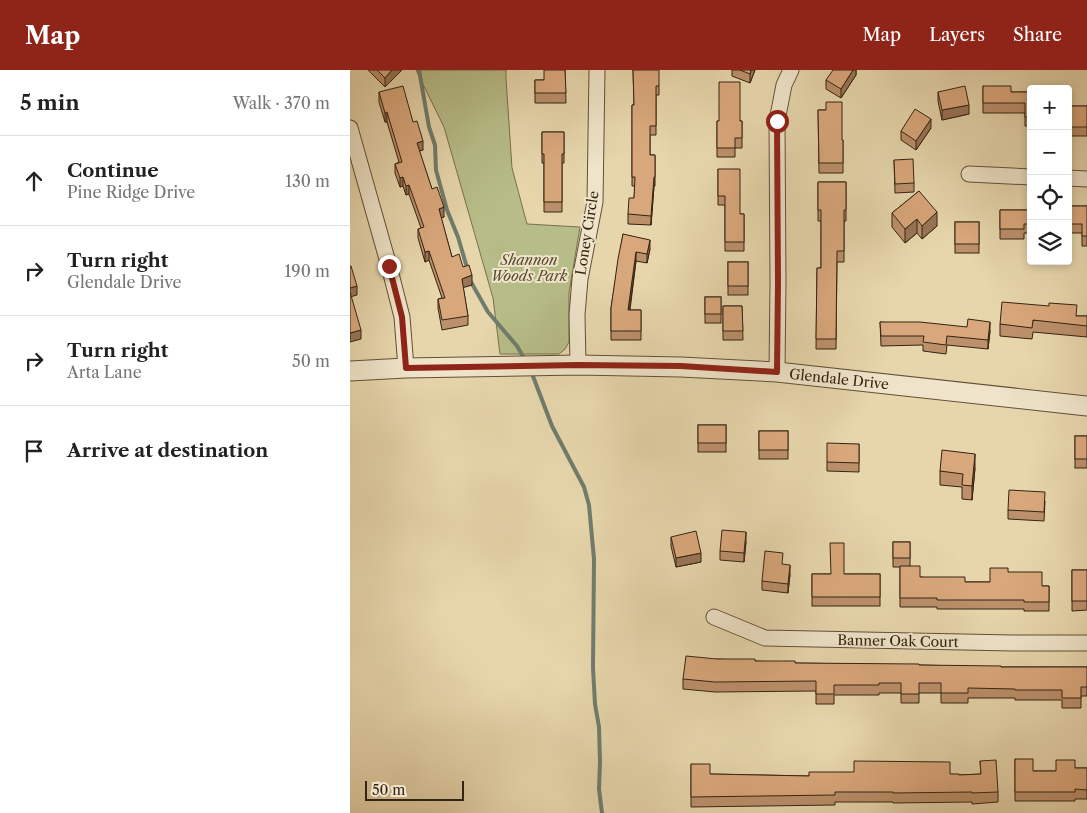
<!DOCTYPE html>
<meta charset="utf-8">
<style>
body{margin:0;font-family:"Libre Caslon Text",serif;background:#f2f2f2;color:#222}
.controls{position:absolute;right:15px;top:15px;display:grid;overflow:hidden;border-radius:5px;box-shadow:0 2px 8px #0003}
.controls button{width:45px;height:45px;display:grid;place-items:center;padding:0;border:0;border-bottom:1px solid #e0e0e0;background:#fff;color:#222;font:25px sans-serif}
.scale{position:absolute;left:15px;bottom:12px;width:99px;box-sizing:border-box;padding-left:5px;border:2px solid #352412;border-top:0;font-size:14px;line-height:18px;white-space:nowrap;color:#352412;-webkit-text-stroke:4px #efe4c9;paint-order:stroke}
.stop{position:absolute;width:15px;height:15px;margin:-11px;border:4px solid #8f2418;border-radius:50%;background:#fff}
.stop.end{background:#8f2418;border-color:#fff;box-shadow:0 1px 5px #0008}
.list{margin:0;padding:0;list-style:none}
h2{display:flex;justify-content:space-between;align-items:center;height:65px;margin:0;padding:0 20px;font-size:21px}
h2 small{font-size:16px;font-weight:400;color:#767676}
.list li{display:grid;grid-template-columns:32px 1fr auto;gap:15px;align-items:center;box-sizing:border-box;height:90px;padding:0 20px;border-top:1px solid #e0e0e0}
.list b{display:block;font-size:19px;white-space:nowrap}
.list p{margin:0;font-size:16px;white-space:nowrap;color:#767676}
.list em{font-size:16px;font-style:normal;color:#767676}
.icon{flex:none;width:28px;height:28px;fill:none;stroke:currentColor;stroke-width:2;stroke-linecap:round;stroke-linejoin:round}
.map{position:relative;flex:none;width:737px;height:743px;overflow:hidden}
header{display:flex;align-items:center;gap:30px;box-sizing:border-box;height:70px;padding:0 25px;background:#8f2418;color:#fff}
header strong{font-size:24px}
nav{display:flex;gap:28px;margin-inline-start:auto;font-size:18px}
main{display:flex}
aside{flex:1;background:#fff}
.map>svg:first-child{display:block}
</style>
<header>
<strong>Map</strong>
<nav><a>Map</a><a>Layers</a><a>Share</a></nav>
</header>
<main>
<aside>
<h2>5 min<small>Walk · 370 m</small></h2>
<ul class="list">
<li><svg class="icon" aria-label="ahead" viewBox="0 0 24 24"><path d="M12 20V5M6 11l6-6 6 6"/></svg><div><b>Continue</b><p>Pine Ridge Drive</p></div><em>130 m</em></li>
<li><svg class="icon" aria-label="right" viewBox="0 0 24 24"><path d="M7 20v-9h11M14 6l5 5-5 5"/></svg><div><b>Turn right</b><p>Glendale Drive</p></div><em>190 m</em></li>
<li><svg class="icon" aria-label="right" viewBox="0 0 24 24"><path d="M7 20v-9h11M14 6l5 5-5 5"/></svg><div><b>Turn right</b><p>Arta Lane</p></div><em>50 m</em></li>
<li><svg class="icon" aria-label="arrive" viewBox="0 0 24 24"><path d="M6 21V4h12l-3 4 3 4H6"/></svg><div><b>Arrive at destination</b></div></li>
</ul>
</aside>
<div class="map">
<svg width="737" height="743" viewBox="0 0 737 743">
<rect width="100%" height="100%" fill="#e7d6ac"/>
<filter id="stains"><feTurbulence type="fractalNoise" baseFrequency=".004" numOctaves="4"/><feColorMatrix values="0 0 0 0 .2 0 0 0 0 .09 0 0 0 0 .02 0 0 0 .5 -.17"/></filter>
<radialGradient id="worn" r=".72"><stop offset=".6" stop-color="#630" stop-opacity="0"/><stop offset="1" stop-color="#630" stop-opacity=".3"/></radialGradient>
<polygon fill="#b7bd88" stroke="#76704d" points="66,0 156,0 156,9 162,98 177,154 230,157 219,223 219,272 215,279 209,284 150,284 143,228 94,57"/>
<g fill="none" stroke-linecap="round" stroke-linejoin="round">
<g stroke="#707d6d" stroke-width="4">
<polyline points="69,0 79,57 85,75 86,100 97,140 108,167 118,201"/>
<polyline points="121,212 138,242 167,276 175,290"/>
<polyline points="181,301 202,356 234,417 239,435 244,489 243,598 245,634 249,657 250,692 249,719 252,743"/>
</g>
<g stroke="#625038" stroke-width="17">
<g id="minor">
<polyline points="0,58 39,196 52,247 56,298"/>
<polyline points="619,104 681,107"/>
<polyline points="718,108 737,109"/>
<polyline points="228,295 227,245 230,209 245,132 247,0"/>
<polyline points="427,302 428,212 427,51 434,15 441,0"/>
<polyline points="364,547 415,568 662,573 737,573"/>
</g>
</g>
<g stroke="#625038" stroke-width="21">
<polyline id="tertiary" points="0,301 56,298 228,295 331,297 427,302 737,336"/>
</g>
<use href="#minor" stroke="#efe4c9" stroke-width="15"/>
<use href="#tertiary" stroke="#efe4c9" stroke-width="19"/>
</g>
<g fill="#bb906b" stroke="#352412">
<polygon points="18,0 52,0 35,17"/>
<polygon points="215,0 216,33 185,33 185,10 194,10"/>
<polygon points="283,0 309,16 309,25 306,25 306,65 300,65 300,85 305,85 305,116 304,116 301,155 278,154 278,144 284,128 285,116 282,116 282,35 284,35"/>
<polygon points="382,0 405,0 400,13 382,6"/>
<polygon points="506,0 506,5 491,28 476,19 476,10"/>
<polygon points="633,16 661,22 681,22 681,56 675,56 675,43 633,43"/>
<polygon points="29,22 63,52 73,80 69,81 82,119 94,147 91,148 102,187 113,197 122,215 113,217 118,246 118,255 92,260 88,238 88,229 92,228 79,190 75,192 68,168 68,159 71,158 59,124 56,125 53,116 50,117 45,103 45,94 49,92 37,52 35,52 29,32"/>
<polygon points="588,22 619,44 592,50 588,31"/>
<rect x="718" y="36" width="19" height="30"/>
<polygon points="468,40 476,40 492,70 493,70 493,103 469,103"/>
<polygon points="367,51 392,51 392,78 385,78 385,87 367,87"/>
<polygon points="581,58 566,80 551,70 551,61"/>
<polygon points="192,62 214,62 214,93 212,93 212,142 194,142 194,93 192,93"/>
<polygon points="544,90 564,113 564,122 545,123"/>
<polygon points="368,99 390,144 394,144 394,181 375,181 375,135 368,135"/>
<polygon points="468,112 496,112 496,151 494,151 494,192 487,192 486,279 466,279 467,198 471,198 471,151 468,151"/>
<polygon points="569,121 587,156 572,169 567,163 555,173 542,157 542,143"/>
<polygon points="718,136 737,136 737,176 732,176 732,163 718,163"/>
<polygon points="650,140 681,140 681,163 674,163 674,169 650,169"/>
<rect x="605" y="152" width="24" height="31"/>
<polygon points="273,164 300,179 297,193 286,191 280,240 291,240 291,270 261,270 261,238"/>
<rect x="378" y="192" width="20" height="33"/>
<rect x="355" y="227" width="16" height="26"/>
<polygon points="373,236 392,236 393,270 373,270"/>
<polygon points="727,246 737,246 737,267 683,262 682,269 650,266 650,254"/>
<polygon points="530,252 640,261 638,279 597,275 596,284 573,281 573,275 531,276"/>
<rect x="348" y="355" width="28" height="27"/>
<rect x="409" y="361" width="29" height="28"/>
<rect x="725" y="366" width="12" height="32"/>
<polygon points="509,374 509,402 477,401 477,392"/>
<polygon points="625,398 622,430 612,429 612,417 590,415 590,401"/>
<polygon points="695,431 694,451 658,449 658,440"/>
<polygon points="321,467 351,492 326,497 321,476"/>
<polygon points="396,472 394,492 370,490 370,481"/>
<polygon points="543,472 560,472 560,496 570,507 615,512 640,512 658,502 692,516 699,516 699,541 674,541 674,539 587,539 587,537 550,537 550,497 543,497"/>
<polygon points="433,494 440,504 438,523 412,520 412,511"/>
<polygon points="722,500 737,500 737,540 722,541"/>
<rect x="462" y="504" width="68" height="32"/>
<polygon points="367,589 445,593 569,595 651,597 737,597 737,626 731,626 731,638 712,638 712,630 665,630 665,628 618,628 618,633 591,633 591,623 569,623 569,633 551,633 551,623 529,623 529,625 484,625 484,634 466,634 466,621 365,622 333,619 333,609"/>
<polygon points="665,689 683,701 706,701 725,698 737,698 737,729 725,729 725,731 665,731"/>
<polygon points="630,691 648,722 648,732 622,734 622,732 543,733 543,732 485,732 485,735 341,737 341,694 360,704 459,706 600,704 609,705 631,704"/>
</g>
<g fill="#987557" stroke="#352412">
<polygon points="42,0 52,0 35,17 35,8"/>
<polygon points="401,0 405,0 400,13 400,4"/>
<polygon points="503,0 506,0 506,5 491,28 491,19"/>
<polygon points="619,35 619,44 592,50 592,40"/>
<polygon points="37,42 37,52 35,52 35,43"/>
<polygon points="581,49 581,58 566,80 566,71"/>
<polygon points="73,71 73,80 67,82 67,73"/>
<polygon points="53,107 53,116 50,117 50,108"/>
<polygon points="304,107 304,116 301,155 301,146"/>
<polygon points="59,115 59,124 56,125 56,116"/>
<polygon points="94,137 94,147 89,148 89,139"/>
<polygon points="587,142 587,156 572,169 572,156"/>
<polygon points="567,149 567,163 555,173 555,159"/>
<polygon points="300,170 300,179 297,193 297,184"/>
<polygon points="79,181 79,190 75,192 75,182"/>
<polygon points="286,182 286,191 278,250 278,240"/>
<polygon points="122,205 122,215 112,218 112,209"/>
<polygon points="7,216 7,225 0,227 0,218"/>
<polygon points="640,252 640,261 638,279 638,270"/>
<polygon points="11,260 11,269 0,272 0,263"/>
<polygon points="625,384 625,398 622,430 622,416"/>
<polygon points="396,462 396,472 394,492 394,483"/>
<polygon points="351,483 351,492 326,497 326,488"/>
<polygon points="440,495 440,504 438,523 438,514"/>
</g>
<g fill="#d9a77c" stroke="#352412">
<polygon points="27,0 42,0 35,8"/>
<polygon points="194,0 215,0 216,23 185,23 185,10 194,10"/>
<polygon points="283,0 309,0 309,16 306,16 306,56 300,56 300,85 305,85 305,107 304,107 301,146 278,144 279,128 284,128 285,107 282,107 282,35 284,35"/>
<polygon points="390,0 401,0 400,4"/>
<polygon points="483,0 503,0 491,19 476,10"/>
<polygon points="369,12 390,12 390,51 392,51 392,68 385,68 385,78 367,78 367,51 369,51"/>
<polygon points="53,16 63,52 67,51 73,71 67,73 82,119 87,117 94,137 89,139 102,187 109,184 113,197 119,195 122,205 112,209 118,246 92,250 88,229 95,228 79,181 75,182 68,159 74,157 59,115 56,116 53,107 50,108 45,94 52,92 37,42 35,43 29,22"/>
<polygon points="615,16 619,35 592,40 588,22"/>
<polygon points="633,16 661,16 661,22 681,22 681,47 675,47 675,33 633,33"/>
<polygon points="476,32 492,32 492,70 493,70 493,93 469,93 468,40 476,40"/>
<rect x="718" y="36" width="19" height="21"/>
<polygon points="565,39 581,49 566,71 551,61"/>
<polygon points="192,62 214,62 214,84 212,84 212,132 194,132 194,84 192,84"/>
<polygon points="563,89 564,113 545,114 544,90"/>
<polygon points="368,99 390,99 390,144 394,144 394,172 375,172 375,126 368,126"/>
<polygon points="468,112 496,112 496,140 494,140 494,181 487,181 486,269 466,269 467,198 471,198 471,140 468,140"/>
<polygon points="569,121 587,142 572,156 567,149 555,159 542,143"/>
<polygon points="718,136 737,136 737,166 732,166 732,154 718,154"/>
<polygon points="650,140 681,140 681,154 674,154 674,159 650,159"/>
<rect x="605" y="152" width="24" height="22"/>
<polygon points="273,164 300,170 297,184 286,182 278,240 291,240 291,261 261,261 261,238 268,189"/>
<rect x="378" y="192" width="20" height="24"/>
<polygon points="0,196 1,196 7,216 0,218"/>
<polygon points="0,222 11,260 0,263"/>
<rect x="355" y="227" width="16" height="17"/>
<polygon points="652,232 699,236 699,233 727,235 726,246 737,246 737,256 683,250 682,258 650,254"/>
<polygon points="373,236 392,236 393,261 373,261"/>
<polygon points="618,249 640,252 638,270 597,266 596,275 573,272 574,266 531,266 530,252 570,252 617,257"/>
<rect x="348" y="355" width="28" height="18"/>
<rect x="409" y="361" width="29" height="19"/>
<rect x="725" y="366" width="12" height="23"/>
<polygon points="477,373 509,374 509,393 477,392"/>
<polygon points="592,380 625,384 622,416 612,415 613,404 590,401"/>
<polygon points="659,420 695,422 694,442 658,440"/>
<polygon points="372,460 396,462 394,483 370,481"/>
<polygon points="346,461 351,483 326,488 321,467"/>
<rect x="543" y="472" width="17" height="16"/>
<polygon points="480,473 494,473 494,504 530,504 530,527 462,527 462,504 481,504"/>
<polygon points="415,481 433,483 432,494 440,495 438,514 412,511"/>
<polygon points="550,496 570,496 570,507 615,507 615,512 640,512 640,498 658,498 658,502 692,502 692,516 699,516 699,532 674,532 674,530 587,530 587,528 550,528"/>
<rect x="722" y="500" width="15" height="31"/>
<polygon points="336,586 367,589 405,589 405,591 445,591 445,593 569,594 569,595 651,596 651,597 737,597 737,617 731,617 731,628 712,628 712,620 665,620 665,619 618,618 618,623 591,623 591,613 569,613 569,624 551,624 551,613 529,613 529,615 484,615 484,624 466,624 466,611 365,612 333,609"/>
<polygon points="665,689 683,689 683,701 706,701 706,690 725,690 725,698 737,698 737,720 725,719 725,722 665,722"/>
<polygon points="646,690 648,722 622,723 622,722 543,723 543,722 485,722 485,725 341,727 341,694 360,694 360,704 459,706 459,702 504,702 504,691 600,692 600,704 609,704 609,705 631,704 630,691"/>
</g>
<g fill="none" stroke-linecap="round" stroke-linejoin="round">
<polyline stroke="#8f2418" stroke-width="6" points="39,196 52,247 56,298 228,295 331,296 427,302 428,212 427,51"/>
</g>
<g text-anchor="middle" stroke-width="4" stroke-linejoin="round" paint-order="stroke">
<g font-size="14" fill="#352412" stroke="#efe4c9">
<text transform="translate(237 163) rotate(-81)" y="5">Loney Circle</text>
<text transform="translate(489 309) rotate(6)" y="5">Glendale Drive</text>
<text transform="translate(548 571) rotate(1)" y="5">Banner Oak Court</text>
</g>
<g font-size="14" font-style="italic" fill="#564a30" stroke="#efe4c9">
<text x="179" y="195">Shannon<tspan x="179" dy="16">Woods Park</tspan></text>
</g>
</g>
<rect width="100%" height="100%" filter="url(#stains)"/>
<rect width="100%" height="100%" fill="url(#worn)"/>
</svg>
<div class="controls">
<button>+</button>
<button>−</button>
<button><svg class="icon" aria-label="locate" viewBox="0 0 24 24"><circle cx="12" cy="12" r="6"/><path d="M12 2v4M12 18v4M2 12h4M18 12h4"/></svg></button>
<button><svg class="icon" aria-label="layers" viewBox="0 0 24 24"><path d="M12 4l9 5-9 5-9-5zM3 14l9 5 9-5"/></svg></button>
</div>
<div class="scale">50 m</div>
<div class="stop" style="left:427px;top:51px"></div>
<div class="stop end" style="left:39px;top:196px"></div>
</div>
</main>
